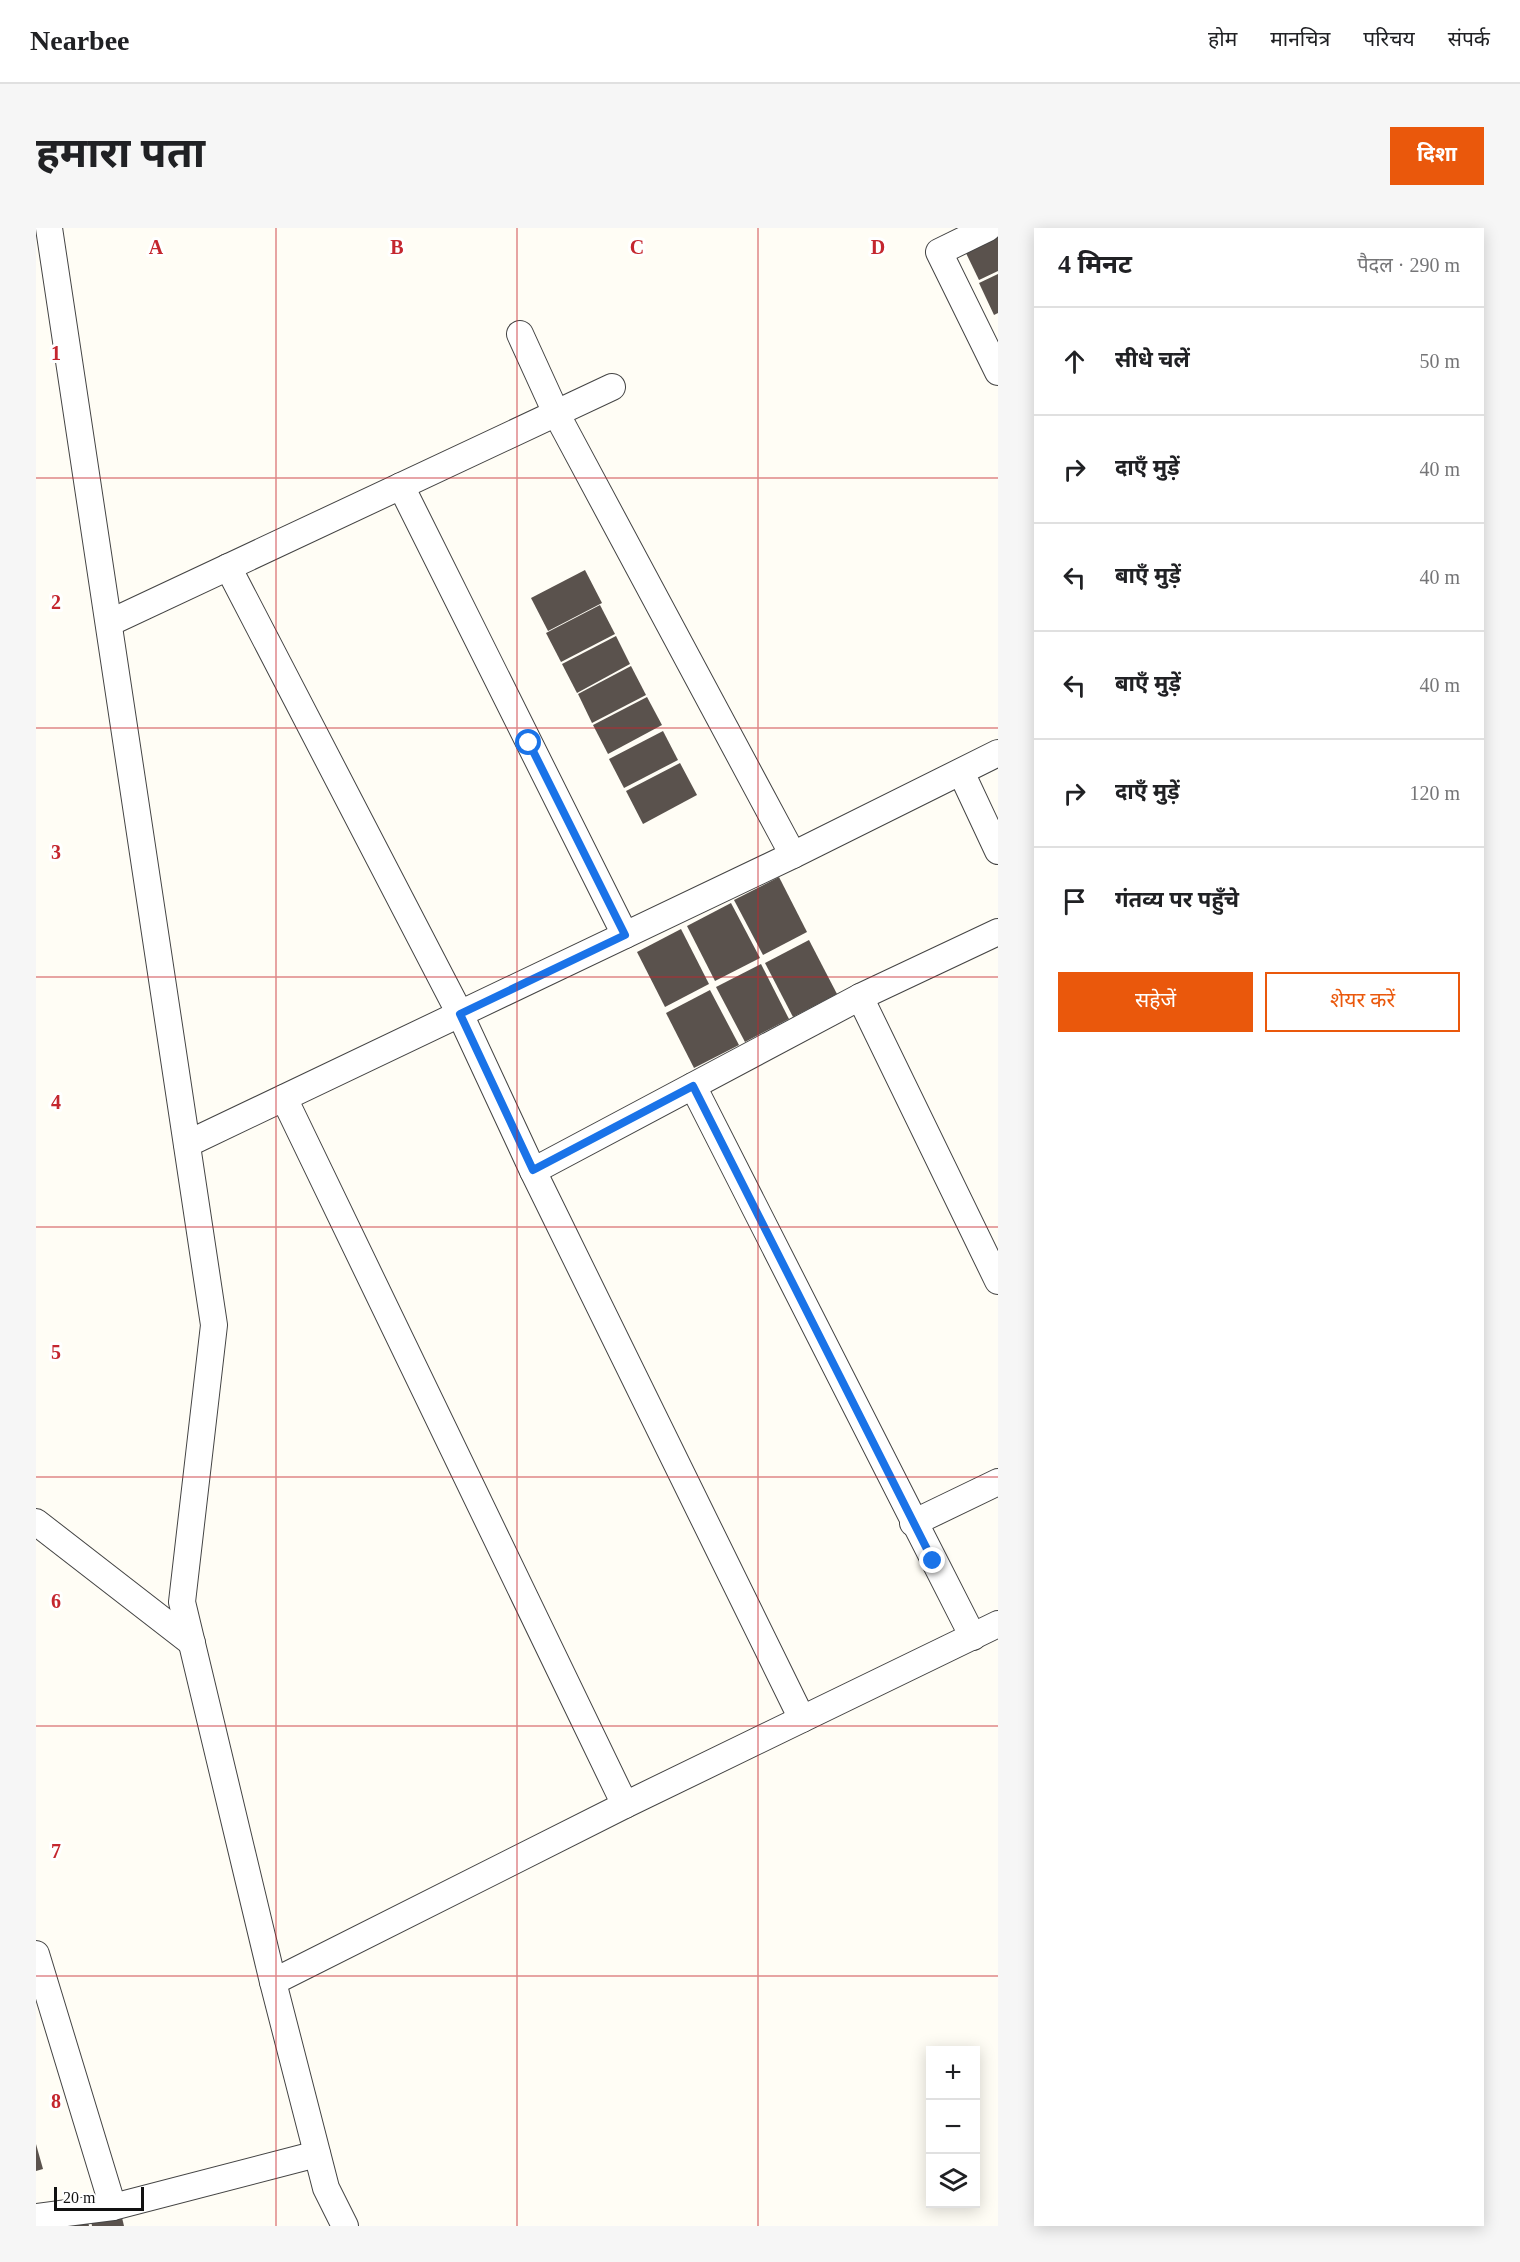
<!DOCTYPE html>
<html lang="hi">
<meta charset="utf-8">
<style>
body{margin:0;font-family:"Times New Roman","Noto Sans Devanagari",serif;background:#f6f6f6;color:#202124}
.controls{position:absolute;right:18px;bottom:18px;display:grid;overflow:hidden;border-radius:0px;box-shadow:0 3px 15px #0003}
.controls button{width:54px;height:54px;display:grid;place-items:center;padding:0;border:0;border-bottom:2px solid #e0e0e0;background:#fff;color:#202124;font:30px sans-serif}
.scale{position:absolute;left:18px;bottom:15px;width:90px;box-sizing:border-box;padding-left:6px;border:3px solid #111;border-top:0;font-size:16px;line-height:21px;white-space:nowrap;color:#111;-webkit-text-stroke:4px #fff;paint-order:stroke}
.stop{position:absolute;width:18px;height:18px;margin:-14px;border:4px solid #1a73e8;border-radius:50%;background:#fff}
.stop.end{background:#1a73e8;border-color:#fff;box-shadow:0 2px 6px #0008}
.list{margin:0;padding:0;list-style:none}
h2{display:flex;justify-content:space-between;align-items:center;height:78px;margin:0;padding:0 24px;font-size:26px}
h2 small{font-size:20px;font-weight:400;color:#757577}
.list li{display:grid;grid-template-columns:39px 1fr auto;gap:18px;align-items:center;box-sizing:border-box;height:108px;padding:0 24px;border-top:2px solid #e0e0e0}
.list b{display:block;font-size:22px;white-space:nowrap}
.list em{font-size:20px;font-style:normal;color:#757577}
.actions{display:flex;gap:12px;padding:18px 24px}
.actions a{flex:1;padding:14px 0;border:2px solid #ea580c;border-radius:0px;text-align:center;font-size:21px;color:#ea580c}
.actions .main{background:#ea580c;color:#fff}
.icon{flex:none;width:33px;height:33px;fill:none;stroke:currentColor;stroke-width:2;stroke-linecap:round;stroke-linejoin:round}
.map{position:relative;flex:none;width:962px;height:1998px;overflow:hidden;border-radius:0px}
header{display:flex;align-items:center;gap:36px;box-sizing:border-box;height:84px;padding:0 30px;background:#fff;border-bottom:2px solid #e0e0e0}
header strong{font-size:28px}
nav{display:flex;gap:33px;margin-inline-start:auto;font-size:21px}
.intro{display:flex;align-items:center;justify-content:space-between;box-sizing:border-box;height:144px;padding:0 36px}
h1{margin:0;font-size:42px}
.button{padding:15px 27px;border-radius:0px;background:#ea580c;color:#fff;font-size:21px;font-weight:700}
main{display:flex;gap:36px;padding:0 36px}
aside{flex:1;background:#fff;border-radius:0px;box-shadow:0 3px 15px #0003}
.map>svg:first-child{display:block}
</style>
<header>
<strong>Nearbee</strong>
<nav><a>होम</a><a>मानचित्र</a><a>परिचय</a><a>संपर्क</a></nav>
</header>
<div class="intro"><h1>हमारा पता</h1><a class="button">दिशा</a></div>
<main>
<div class="map">
<svg width="962" height="1998" viewBox="0 0 962 1998">
<rect width="100%" height="100%" fill="#fffdf5"/>
<g fill="#5a524d">
<polygon points="962,4 962,43 943,52 928,21"/>
<polygon points="962,46 962,85 958,87 943,55"/>
<polygon points="549,342 566,375 512,403 495,370"/>
<polygon points="564,377 579,406 525,434 510,405"/>
<polygon points="580,408 594,436 541,465 526,436"/>
<polygon points="595,438 610,467 556,495 542,466"/>
<polygon points="611,469 626,497 572,526 557,497"/>
<polygon points="627,503 642,532 588,560 573,531"/>
<polygon points="644,535 661,567 607,596 590,563"/>
<polygon points="743,649 771,704 727,727 698,672"/>
<polygon points="695,675 724,730 679,753 651,698"/>
<polygon points="645,701 673,756 629,779 601,724"/>
<polygon points="773,712 801,766 757,789 729,735"/>
<polygon points="725,736 753,791 709,814 680,759"/>
<polygon points="674,762 703,817 658,840 630,785"/>
<polygon points="0,1916 7,1941 0,1943"/>
<polygon points="84,1981 88,1998 56,1998 54,1988"/>
<polygon points="51,1989 53,1998 19,1998"/>
</g>
<g fill="none" stroke-linecap="round" stroke-linejoin="round">
<g stroke="#444" stroke-width="28">
<g id="street">
<polyline points="13,0 178,1097 146,1374 237,1754 290,1960 309,1998"/>
<polyline points="952,0 903,24 962,144"/>
<polyline points="484,106 520,185 757,627"/>
<polyline points="365,258 589,707"/>
<polyline points="192,339 424,786 497,943 766,1491"/>
<polyline points="73,395 576,159"/>
<polyline points="925,544 962,623"/>
<polyline points="824,769 962,1053"/>
<polyline points="657,858 937,1409"/>
<polyline points="248,870 589,1577"/>
<polyline points="151,916 757,627 962,525"/>
<polyline points="497,943 824,769 962,704"/>
<polyline points="0,1294 156,1415"/>
<polyline points="877,1295 962,1254"/>
<polyline points="0,1726 77,1979"/>
<polyline points="237,1754 589,1577 962,1396"/>
<polyline points="0,1989 77,1979 281,1926"/>
</g>
</g>
<use href="#street" stroke="#fff" stroke-width="26"/>
</g>
<g fill="none" stroke-linecap="round" stroke-linejoin="round">
<polyline stroke="#1a73e8" stroke-width="8" points="493,515 589,707 424,786 497,942 657,858 897,1333"/>
</g>
<path fill="none" stroke="#c4262e" stroke-width="1.5" stroke-opacity="0.55" d="M 240,0 L 240,1998M 481,0 L 481,1998M 722,0 L 722,1998M 0,250 L 962,250M 0,500 L 962,500M 0,749 L 962,749M 0,999 L 962,999M 0,1249 L 962,1249M 0,1498 L 962,1498M 0,1748 L 962,1748"/>
<g font-size="20" text-anchor="middle" font-weight="bold" fill="#c4262e" stroke="#fff" stroke-width="6" stroke-linejoin="round" paint-order="stroke">
<text x="120" y="26">A</text>
<text x="361" y="26">B</text>
<text x="601" y="26">C</text>
<text x="842" y="26">D</text>
<text x="20" y="132">1</text>
<text x="20" y="381">2</text>
<text x="20" y="631">3</text>
<text x="20" y="881">4</text>
<text x="20" y="1131">5</text>
<text x="20" y="1380">6</text>
<text x="20" y="1630">7</text>
<text x="20" y="1880">8</text>
</g>
</svg>
<div class="controls">
<button>+</button>
<button>−</button>
<button><svg class="icon" aria-label="layers" viewBox="0 0 24 24"><path d="M12 4l9 5-9 5-9-5zM3 14l9 5 9-5"/></svg></button>
</div>
<div class="scale">20 m</div>
<div class="stop" style="left:493px;top:515px"></div>
<div class="stop end" style="left:897px;top:1333px"></div>
</div>
<aside>
<h2>4 मिनट<small>पैदल · 290 m</small></h2>
<ul class="list">
<li><svg class="icon" aria-label="ahead" viewBox="0 0 24 24"><path d="M12 20V5M6 11l6-6 6 6"/></svg><div><b>सीधे चलें</b></div><em>50 m</em></li>
<li><svg class="icon" aria-label="right" viewBox="0 0 24 24"><path d="M7 20v-9h11M14 6l5 5-5 5"/></svg><div><b>दाएँ मुड़ें</b></div><em>40 m</em></li>
<li><svg class="icon" aria-label="left" viewBox="0 0 24 24"><path d="M17 20v-9H6M10 6l-5 5 5 5"/></svg><div><b>बाएँ मुड़ें</b></div><em>40 m</em></li>
<li><svg class="icon" aria-label="left" viewBox="0 0 24 24"><path d="M17 20v-9H6M10 6l-5 5 5 5"/></svg><div><b>बाएँ मुड़ें</b></div><em>40 m</em></li>
<li><svg class="icon" aria-label="right" viewBox="0 0 24 24"><path d="M7 20v-9h11M14 6l5 5-5 5"/></svg><div><b>दाएँ मुड़ें</b></div><em>120 m</em></li>
<li><svg class="icon" aria-label="arrive" viewBox="0 0 24 24"><path d="M6 21V4h12l-3 4 3 4H6"/></svg><div><b>गंतव्य पर पहुँचे</b></div></li>
</ul>
<div class="actions"><a class="main">सहेजें</a><a>शेयर करें</a></div>
</aside>
</main>
